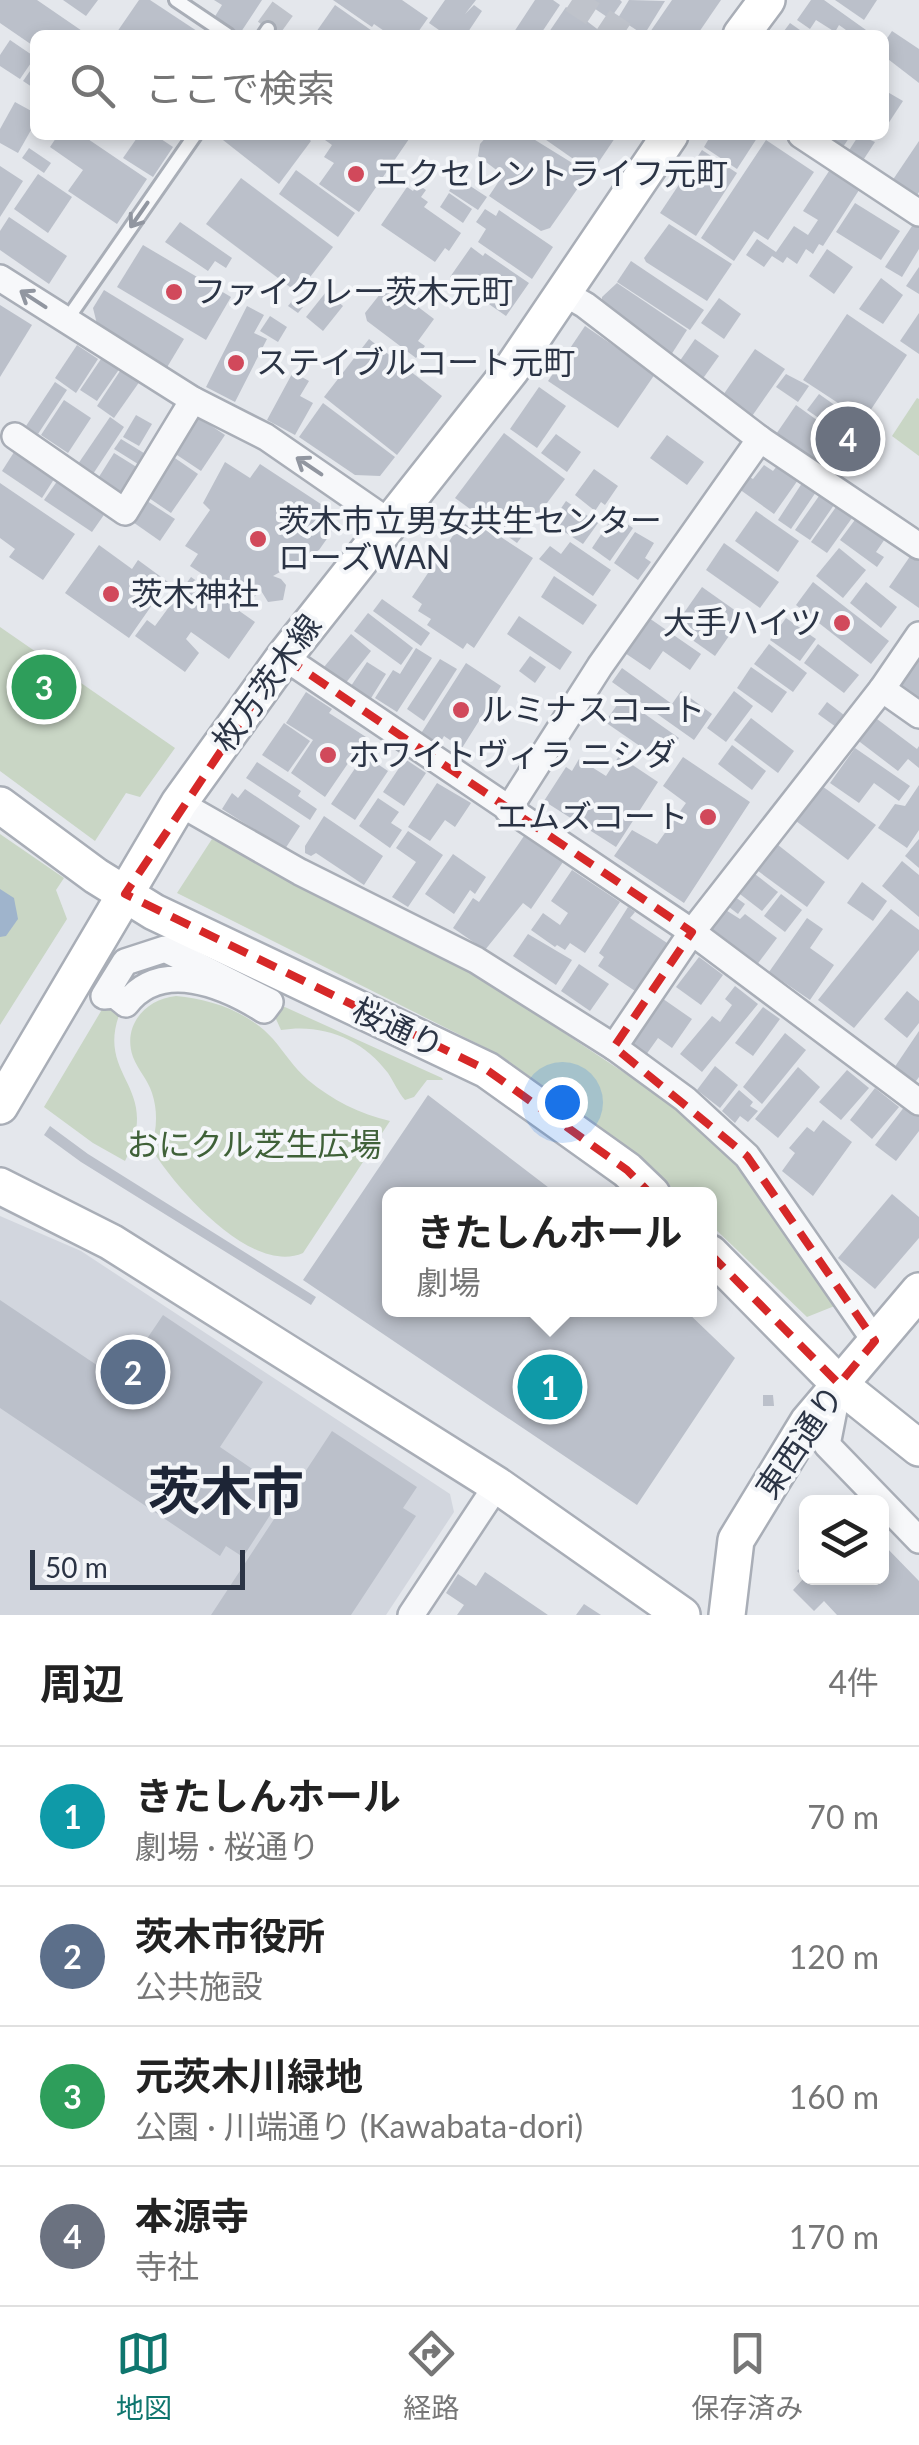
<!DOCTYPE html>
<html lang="ja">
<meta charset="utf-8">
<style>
body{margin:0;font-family:Lato,"Noto Sans JP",sans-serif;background:#f2f2f2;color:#222}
.controls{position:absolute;right:30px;bottom:30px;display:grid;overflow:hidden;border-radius:15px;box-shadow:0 5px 15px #0003}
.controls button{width:90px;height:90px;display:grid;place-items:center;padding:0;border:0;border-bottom:2px solid #e0e0e0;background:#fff;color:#222;font:50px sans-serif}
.scale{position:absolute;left:30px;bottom:25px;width:215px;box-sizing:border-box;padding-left:10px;border:5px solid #2b3445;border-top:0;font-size:28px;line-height:35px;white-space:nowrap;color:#2b3445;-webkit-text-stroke:8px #f4f6f9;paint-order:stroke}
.you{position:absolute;left:562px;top:1102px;width:35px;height:35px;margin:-25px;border:8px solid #fff;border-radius:50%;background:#1a73e8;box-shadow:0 0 0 15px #1a73e833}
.badge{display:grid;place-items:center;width:65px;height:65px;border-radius:50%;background:#0f766e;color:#fff;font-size:32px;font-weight:700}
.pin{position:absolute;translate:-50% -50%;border:5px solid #fff;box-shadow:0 2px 10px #0006}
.popup{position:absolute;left:382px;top:1187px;width:335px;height:130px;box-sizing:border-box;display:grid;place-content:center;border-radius:15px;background:#fff;filter:drop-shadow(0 2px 8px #0005);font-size:32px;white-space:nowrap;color:#767676}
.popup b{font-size:38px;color:#222}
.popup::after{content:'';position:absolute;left:50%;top:100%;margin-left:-20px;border:20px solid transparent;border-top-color:#fff}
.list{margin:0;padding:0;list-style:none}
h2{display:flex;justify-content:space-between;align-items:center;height:130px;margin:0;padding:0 40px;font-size:42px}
h2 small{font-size:32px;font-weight:400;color:#767676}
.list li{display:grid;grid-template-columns:65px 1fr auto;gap:30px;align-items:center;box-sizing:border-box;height:140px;padding:0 40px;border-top:2px solid #e0e0e0}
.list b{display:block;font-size:38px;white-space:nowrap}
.list p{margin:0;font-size:32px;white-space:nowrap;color:#767676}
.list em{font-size:32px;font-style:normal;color:#767676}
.icon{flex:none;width:55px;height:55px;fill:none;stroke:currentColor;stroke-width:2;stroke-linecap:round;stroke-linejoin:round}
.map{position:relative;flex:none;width:919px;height:1615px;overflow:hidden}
.search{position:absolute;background:#fff;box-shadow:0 5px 15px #0003;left:30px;right:30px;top:30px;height:110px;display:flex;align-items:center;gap:25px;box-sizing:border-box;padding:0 35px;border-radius:15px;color:#767676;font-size:38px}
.sheet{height:690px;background:#fff}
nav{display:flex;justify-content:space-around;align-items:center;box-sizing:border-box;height:140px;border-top:2px solid #e0e0e0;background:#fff;font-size:28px;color:#767676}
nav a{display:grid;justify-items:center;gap:5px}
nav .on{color:#0f766e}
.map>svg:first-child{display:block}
</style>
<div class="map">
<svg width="919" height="1615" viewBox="0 0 919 1615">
<rect width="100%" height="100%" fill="#e4e7ec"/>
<polygon fill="#d2d6de" points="0,1216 81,1251 450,1494 454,1512 386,1615 0,1615"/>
<g fill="#c9d6c5">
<polygon points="917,398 919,399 919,456 892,436"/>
<polygon points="0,627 175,748 140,797 126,793 95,841 0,771"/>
<polygon points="0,834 64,878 56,890 67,919 0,1025"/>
<polygon points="212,839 469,970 676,1107 733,1162 837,1305 807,1317 710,1224 710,1194 679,1194 639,1157 500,1055 177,893"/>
<path d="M 176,996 C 211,999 249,1012 273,1039 C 285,1053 294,1068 308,1080 C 332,1100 360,1114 390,1121 L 303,1253 C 251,1276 174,1186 151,1148 C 157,1130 158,1111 152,1093 C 148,1080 138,1070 133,1057 C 122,1026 145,999 176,996 Z"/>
<path d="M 107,1001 L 121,1010 C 93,1078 164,1085 125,1161 L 93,1143 L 44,1107 Z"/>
<path d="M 276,1003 L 442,1078 L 443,1080 L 427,1080 L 414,1097 L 405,1100 C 398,1092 394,1082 388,1073 C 363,1039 322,1023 281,1030 L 271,1008 Z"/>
</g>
<polygon fill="#9fb4cc" points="0,889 14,898 18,919 6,936 0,937"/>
<g fill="#bbc0ca">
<polygon points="0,0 37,0 88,35 35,35 35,47 0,23"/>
<polygon points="63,0 98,0 86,16"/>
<polygon points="139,0 150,0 203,35 121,35 117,32"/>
<polygon points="214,0 262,0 239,35 214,18 222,5"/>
<polygon points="333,0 402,0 428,18 416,35 390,35 374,24 372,27"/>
<polygon points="445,0 476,0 465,14 474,5 482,11 468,32 473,35 446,35 429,23"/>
<polygon points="535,0 553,0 560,5 540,35 512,35"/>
<polygon points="582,0 620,0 622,2 610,19"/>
<polygon points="629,0 665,1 644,35 618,18"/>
<polygon points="672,0 721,0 697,35 648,35"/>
<polygon points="811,0 824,0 873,35 853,35 839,25 835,32 816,20 810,29 797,20"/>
<polygon points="835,0 877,0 864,20"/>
<polygon points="335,5 378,35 314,35"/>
<polygon points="566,7 588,22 605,35 547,35"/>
<polygon points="790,23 807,35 781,35"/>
<polygon points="892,31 919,49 919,83 884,56 884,43"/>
<polygon points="10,40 35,57 20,79 0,66 0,55"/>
<polygon points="35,64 35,89 23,81"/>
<polygon points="884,90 903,101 884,130"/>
<polygon points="15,102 35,113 35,123 18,153 0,143 0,129"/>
<polygon points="58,135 82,135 147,179 117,224 68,191 83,170 50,147"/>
<polygon points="139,135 155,135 173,147 153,177 123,158"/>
<polygon points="226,135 304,135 311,141 279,184 223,140"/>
<polygon points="318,135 403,135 409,139 359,212 319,184 334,163 324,157 332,145"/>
<polygon points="488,135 527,135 582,169 585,178 550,228 541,231 489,196 503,175 478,156 480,144"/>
<polygon points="539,135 617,135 592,172"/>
<polygon points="711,135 759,135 737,169 704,147"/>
<polygon points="812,135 851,135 839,153"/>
<polygon points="859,135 875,142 860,165 846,155"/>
<polygon points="766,140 814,172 768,240 754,231 734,261 701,238"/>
<polygon points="919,141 919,192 912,203 888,187"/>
<polygon points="29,148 51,163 44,173 22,158"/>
<polygon points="702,150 737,173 696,236 660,213"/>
<polygon points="0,166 23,181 0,217"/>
<polygon points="831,168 861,187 823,246 819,244 813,254 806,249 797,264 787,257 783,263 772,256 764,267 746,255 757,239 776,252 794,226 808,235 818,220 803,211"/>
<polygon points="296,170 355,213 338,237 279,194"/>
<polygon points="38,174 72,197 48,233 14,209"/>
<polygon points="241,178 333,247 298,293 206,224"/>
<polygon points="458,178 487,197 478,210 449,191"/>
<polygon points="417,184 426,190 421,197 428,202 424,207 461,233 449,251 445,248 435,262 381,225 407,187 413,191"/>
<polygon points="449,193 472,209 463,223 440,207"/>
<polygon points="855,203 900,231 881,260 836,232"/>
<polygon points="485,209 496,216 499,210 553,247 532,279 478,242 486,229 476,222"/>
<polygon points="9,217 67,256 49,284 0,250 0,231"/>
<polygon points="180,222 232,258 226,268 215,261 208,271 165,242"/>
<polygon points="914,223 919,226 919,249 902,277 885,267"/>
<polygon points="669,224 732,264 707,301 646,262 644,258"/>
<polygon points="143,245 231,297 206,340 117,287"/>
<polygon points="471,247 483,256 485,253 529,283 506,316 450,277"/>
<polygon points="827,249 853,267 834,294 809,276"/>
<polygon points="631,261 704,310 690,330 617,282"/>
<polygon points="919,267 919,294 906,286"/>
<polygon points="881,278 903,295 883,324 859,309"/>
<polygon points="617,283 687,330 671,355 602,302 602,297"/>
<polygon points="388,284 434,319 418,341 425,346 416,358 367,321 365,313"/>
<polygon points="104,290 184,339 166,369 98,328 93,308"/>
<polygon points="326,292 343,306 323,331 306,317"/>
<polygon points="719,298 741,314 724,339 701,323"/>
<polygon points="293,300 303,307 298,313 288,306"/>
<polygon points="0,305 32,325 0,377"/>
<polygon points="247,306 264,315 254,333 267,339 235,402 206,387"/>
<polygon points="919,313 919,354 900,341"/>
<polygon points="847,314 907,355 864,420 803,380"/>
<polygon points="270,316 287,327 278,342 260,331"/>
<polygon points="585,326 655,374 618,428 548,381"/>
<polygon points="369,339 442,396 397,455 324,397"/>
<polygon points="695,339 719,356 699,384 675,368"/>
<polygon points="77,345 98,359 76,393 55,378"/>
<polygon points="755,349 785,369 750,419 721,398"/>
<polygon points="103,356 120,368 97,401 80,390"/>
<polygon points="122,368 140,381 114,418 97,406"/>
<polygon points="293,372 309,381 300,396 313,403 295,435 267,420"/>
<polygon points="786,374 809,386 798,402 776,387"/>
<polygon points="55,382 67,390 38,434 26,426"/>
<polygon points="539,387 566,406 537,448 510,429"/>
<polygon points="819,394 853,418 842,434 807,410"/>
<polygon points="64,400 91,418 68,453 41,435"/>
<polygon points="323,403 395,457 380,476 355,475 299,437"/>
<polygon points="796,405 846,441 820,478 770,443"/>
<polygon points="136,415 152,424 139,446 123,437"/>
<polygon points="110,417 124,427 93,474 78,464"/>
<polygon points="198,417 225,435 201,471 174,453"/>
<polygon points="504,433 565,479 517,543 455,498"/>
<polygon points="556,434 581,452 567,472 541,453"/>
<polygon points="667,435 704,462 687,485 650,458"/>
<polygon points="121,439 152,458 146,469 114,449"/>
<polygon points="16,449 56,476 42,498 2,471"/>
<polygon points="114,453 143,471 127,498 97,480"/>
<polygon points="172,456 198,474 171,513 146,496"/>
<polygon points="225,462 250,478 260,464 333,512 331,533 319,550 273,576 281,579 286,585 283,600 268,602 260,589 249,605 190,566 198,554 185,546 210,510 203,503"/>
<polygon points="764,465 773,471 777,466 798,480 774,514 739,489 748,476 753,479"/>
<polygon points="594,469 618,486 605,505 601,502 595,511 575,495"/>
<polygon points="60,477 108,509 92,532 44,500"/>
<polygon points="806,477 820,486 791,529 778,520"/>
<polygon points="0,483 75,534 43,580 9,557 15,549 0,538"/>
<polygon points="824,489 838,499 810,540 795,530"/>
<polygon points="144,499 175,519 160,541 130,520"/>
<polygon points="841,500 857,511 827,553 811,542"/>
<polygon points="566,501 598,523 583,544 551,523"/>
<polygon points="756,511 799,541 778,572 735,541"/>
<polygon points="860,513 889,533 876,552 884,557 877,567 840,540"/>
<polygon points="614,515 633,528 610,561 592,548"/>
<polygon points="462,522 476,531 481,524 533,558 474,648 467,643 463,649 427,625 431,619 418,611 422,604 412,597"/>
<polygon points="635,532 654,543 645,558 651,562 638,580 614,563"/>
<polygon points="570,542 611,570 593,596 539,559 550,546 561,554"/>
<polygon points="724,543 779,582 760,608 706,570"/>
<polygon points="99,545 132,569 138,560 168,582 129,638 65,593"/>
<polygon points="839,548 866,570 843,598 816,576"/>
<polygon points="913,552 919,556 919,608 889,587"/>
<polygon points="554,576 597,605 583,625 541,597"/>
<polygon points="191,577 255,622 229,659 191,632 186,639 199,653 185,672 135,636 147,620 155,626"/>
<polygon points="813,582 889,641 871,664 796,605"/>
<polygon points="866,582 897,607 881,628 850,603"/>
<polygon points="702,587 743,616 715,656 674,627"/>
<polygon points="382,599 430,633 421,646 373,611"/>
<polygon points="368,613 413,648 401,665 354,631"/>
<polygon points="519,616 572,652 560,670 507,634"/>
<polygon points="649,618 701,654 690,670 663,651 650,670 625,653"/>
<polygon points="786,618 816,639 800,661 770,640"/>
<polygon points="351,634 371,651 341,689 320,672"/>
<polygon points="769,644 807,673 793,692 754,664"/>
<polygon points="818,644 859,675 844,693 804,663"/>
<polygon points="416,648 432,658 397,712 375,698 393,670 400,674"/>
<polygon points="919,652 919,709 891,689"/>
<polygon points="530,656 546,667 535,683 519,671"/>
<polygon points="440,659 457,669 424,721 407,709"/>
<polygon points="367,662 386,674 368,703 349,689"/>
<polygon points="466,663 501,686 462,748 444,736 438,747 420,735"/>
<polygon points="751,667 787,692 772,713 737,688"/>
<polygon points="622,668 672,704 681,691 712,714 694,740 612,682"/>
<polygon points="734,691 753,706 726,742 707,728"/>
<polygon points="306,692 332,709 329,713 366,737 325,797 291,773 313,740 286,723"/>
<polygon points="622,698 679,738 663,762 605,722"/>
<polygon points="827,702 844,715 836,727 818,714"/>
<polygon points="873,716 917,749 919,746 919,768 908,759 898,771 856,739"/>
<polygon points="751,718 794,751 778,773 734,740"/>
<polygon points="284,723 310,741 288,772 262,755"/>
<polygon points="732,745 766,771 752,790 718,764"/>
<polygon points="855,748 910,786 899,801 874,783 859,803 830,783"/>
<polygon points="364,755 388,771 355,820 331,804"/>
<polygon points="619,756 658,782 616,847 544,801 566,767 572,771 579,759 606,776"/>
<polygon points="683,757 750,802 684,903 614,856 632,830 657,844 686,803 663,786"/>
<polygon points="405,759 426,773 404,806 383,792"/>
<polygon points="257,762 301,791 298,796 317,809 310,820 246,778"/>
<polygon points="437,783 471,803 455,827 445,820 430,841 408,827"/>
<polygon points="919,785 919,830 907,848 878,828 895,804 905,806"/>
<polygon points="822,786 876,825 848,860 796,821"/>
<polygon points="245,789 300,826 285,849 222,809 232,793 238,798"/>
<polygon points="378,798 399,812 391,823 402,830 390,848 359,826"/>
<polygon points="324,816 383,856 364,885 316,853 311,856 305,853 305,846"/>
<polygon points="408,831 443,855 408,907 392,897 416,862 396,848"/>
<polygon points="524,836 563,862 531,909 523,903 485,950 453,928 473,898 479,902"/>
<polygon points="919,839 919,868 905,856"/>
<polygon points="773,841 825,882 807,907 754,868"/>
<polygon points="453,854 486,877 475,894 470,890 454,914 425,894"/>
<polygon points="902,861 919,875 919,917 882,886"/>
<polygon points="572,870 620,902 585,953 570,943 565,950 557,945 555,947 531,930 543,913 560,925 568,913 551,901"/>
<polygon points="751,871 778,892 762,911 736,891"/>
<polygon points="862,882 887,901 873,921 847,903"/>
<polygon points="731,894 745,904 738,914 725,904"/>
<polygon points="781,894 802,910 785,932 764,916"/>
<polygon points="628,907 635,912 630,918 667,943 635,991 598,966 604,957 599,953"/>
<polygon points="721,907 740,919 745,914 777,938 756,966 705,928"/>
<polygon points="891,909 919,930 919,950 854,1028 818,1000"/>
<polygon points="807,918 823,929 810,948 834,965 810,1000 769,972"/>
<polygon points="528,934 572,960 556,985 513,956"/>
<polygon points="699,957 723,975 701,1005 676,987"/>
<polygon points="579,964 609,984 590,1011 561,991"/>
<polygon points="735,986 758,1004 702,1072 680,1054 712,1016 720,1022 732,1005 725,999"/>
<polygon points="907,991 919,1001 919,1023 907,1038 884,1019"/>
<polygon points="656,994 692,1019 672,1048 658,1038 643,1059 627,1048"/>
<polygon points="763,1007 780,1019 753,1056 735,1043"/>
<polygon points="919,1031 919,1077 913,1085 892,1071"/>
<polygon points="785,1033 806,1050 762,1104 743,1087"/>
<polygon points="715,1066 738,1085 720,1108 697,1090"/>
<polygon points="798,1067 820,1087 778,1138 755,1119"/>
<polygon points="847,1070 869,1088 841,1120 819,1102"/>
<polygon points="875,1088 899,1107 872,1139 850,1120"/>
<polygon points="739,1090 753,1102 750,1106 758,1111 748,1122 740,1116 735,1123 722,1111"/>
<polygon points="428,1095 557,1194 390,1194 390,1310 685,1310 735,1358 637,1505 303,1280"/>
<polygon points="905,1106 919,1117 919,1131 896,1161 875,1145"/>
<polygon points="823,1120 852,1142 813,1196 782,1171 795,1153 789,1148 807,1127 814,1132"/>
<polygon points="50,1126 88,1154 316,1297 311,1305 81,1162 44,1135"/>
<polygon points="892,1194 919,1217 919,1238 875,1289 838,1258"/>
<polygon points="0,1300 119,1380 163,1315 263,1382 220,1447 270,1481 262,1493 278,1503 243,1557 226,1546 220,1556 0,1408"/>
<polygon points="763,1395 773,1395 774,1406 763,1406"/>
<polygon points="332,1431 417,1487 403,1508 416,1516 351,1615 211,1615"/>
<polygon points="882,1543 919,1581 919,1615 837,1615 824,1601 814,1611 793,1590 804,1578 797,1571 806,1562 806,1578 882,1578"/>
<polygon points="485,1572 548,1615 457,1615 464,1605 446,1593 458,1574 476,1586"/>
<polygon points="584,1604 601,1615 576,1615"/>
</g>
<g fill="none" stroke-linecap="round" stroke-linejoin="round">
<g stroke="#bfc3cb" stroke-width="25" stroke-dasharray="25 12" stroke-linecap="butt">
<polyline points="572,0 625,35"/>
<polyline points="268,29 289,0"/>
</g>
<g stroke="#a9aeb7" stroke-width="18">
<g id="lane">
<polyline points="176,0 228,35"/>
<polyline points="264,35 268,29"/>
<polyline points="66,321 195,135"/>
</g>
</g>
<g stroke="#a9aeb7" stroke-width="30">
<g id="street">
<polyline points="801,135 919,213"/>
<polyline points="0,278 193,400 266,437 389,522"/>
<polyline points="564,293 585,305 760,439 919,546"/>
<polyline points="15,436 125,512 193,400"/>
<polyline points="284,657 692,932 919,1102"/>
<polyline points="882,689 919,715"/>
<polyline points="179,803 300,872 476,960 614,1047 685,1099 747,1156 875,1341"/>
<polyline points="508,810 600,666 760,439"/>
<path d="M 165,949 L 270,1002 L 264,1010 C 225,985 161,958 126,1004 L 115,995 L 104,996 L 125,962 Z"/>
<polyline points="614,1047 692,932 882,689 919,635"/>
<polyline points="838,1389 827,1445 919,1540"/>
<polyline points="411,1615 497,1485"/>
</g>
</g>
<g stroke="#a9aeb7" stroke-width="40">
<g id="secondary">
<polyline points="741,35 767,0"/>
<polyline points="0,805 96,876 154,912 487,1070 627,1170 652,1194"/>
<polyline points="0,1106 179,803 284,657 511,370 670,135"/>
<polyline points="0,1186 111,1242 497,1485 682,1615"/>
<polyline points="710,1253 839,1384 919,1448"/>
<polyline points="727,1615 736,1540 808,1422 919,1291"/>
</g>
</g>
<use href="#lane" stroke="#f7f8fa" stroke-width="12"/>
<use href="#street" stroke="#f7f8fa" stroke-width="25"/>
<use href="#secondary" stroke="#fff" stroke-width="35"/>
</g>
<defs><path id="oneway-shaft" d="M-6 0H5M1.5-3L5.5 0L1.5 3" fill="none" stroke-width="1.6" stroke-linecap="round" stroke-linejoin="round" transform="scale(2.5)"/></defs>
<g stroke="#9196a0">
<use href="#oneway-shaft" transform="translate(139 215) rotate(125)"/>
<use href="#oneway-shaft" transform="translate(33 299) rotate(-147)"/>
<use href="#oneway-shaft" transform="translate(309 466) rotate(-146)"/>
</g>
<path fill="none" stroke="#d62828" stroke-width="8" stroke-dasharray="20 12" stroke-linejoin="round" d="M 284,657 L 692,932 L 614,1047 L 747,1156 L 875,1341 L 839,1384 L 627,1170 L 487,1070 L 125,894 Z"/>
<g fill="#d1495b" stroke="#f4f6f9" stroke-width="4">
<circle cx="356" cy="174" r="10"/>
<circle cx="174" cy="292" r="10"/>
<circle cx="236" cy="363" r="10"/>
<circle cx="258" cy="539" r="10"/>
<circle cx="111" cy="594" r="10"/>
<circle cx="842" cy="623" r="10"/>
<circle cx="461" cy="710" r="10"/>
<circle cx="328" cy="755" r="10"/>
<circle cx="708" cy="817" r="10"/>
</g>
<g text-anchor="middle" stroke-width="8" stroke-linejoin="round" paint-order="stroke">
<g font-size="32" fill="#2b3445" stroke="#f4f6f9" text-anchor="start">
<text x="376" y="185">エクセレントライフ元町</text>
<text x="194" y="303">ファイクレー茨木元町</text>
<text x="256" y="374">ステイブルコート元町</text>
<text x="278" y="532">茨木市立男女共生センター<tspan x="278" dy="37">ローズWAN</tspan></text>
<text x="131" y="605">茨木神社</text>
<text x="822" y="634" text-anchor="end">大手ハイツ</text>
<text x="481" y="721">ルミナスコート</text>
<text x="348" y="766">ホワイトヴィラ ニシダ</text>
<text x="688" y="828" text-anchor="end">エムズコート</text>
</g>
<g font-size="32" fill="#2b3445" stroke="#f4f6f9">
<text transform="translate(267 683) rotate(-54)" y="11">枚方茨木線</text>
<text transform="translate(398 1028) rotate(25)" y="11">桜通り</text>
<text transform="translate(800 1442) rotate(-56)" y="11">東西通り</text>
</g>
<g font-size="32" fill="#3f6138" stroke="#f4f6f9">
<text x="254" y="1156">おにクル芝生広場</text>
</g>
<g font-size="52" font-weight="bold" fill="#1d2536" stroke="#f4f6f9">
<text x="226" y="1510">茨木市</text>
</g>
</g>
</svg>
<div class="controls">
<button><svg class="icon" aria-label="layers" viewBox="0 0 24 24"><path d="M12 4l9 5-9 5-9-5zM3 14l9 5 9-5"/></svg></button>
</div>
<div class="scale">50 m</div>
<div class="you"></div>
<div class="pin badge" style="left:550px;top:1387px;background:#0f9aa8">1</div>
<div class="popup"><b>きたしんホール</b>劇場</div>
<div class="pin badge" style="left:133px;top:1372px;background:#5c6f8a">2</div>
<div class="pin badge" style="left:44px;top:687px;background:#2e9e5b">3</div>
<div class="pin badge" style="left:848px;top:439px;background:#6b7280">4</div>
<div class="search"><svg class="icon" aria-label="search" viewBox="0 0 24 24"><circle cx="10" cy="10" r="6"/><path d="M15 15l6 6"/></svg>ここで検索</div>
</div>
<section class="sheet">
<h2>周辺<small>4件</small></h2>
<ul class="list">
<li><span class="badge" style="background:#0f9aa8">1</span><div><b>きたしんホール</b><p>劇場 · 桜通り</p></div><em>70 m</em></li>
<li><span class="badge" style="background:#5c6f8a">2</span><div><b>茨木市役所</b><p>公共施設</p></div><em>120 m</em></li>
<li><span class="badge" style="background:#2e9e5b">3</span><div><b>元茨木川緑地</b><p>公園 · 川端通り (Kawabata-dori)</p></div><em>160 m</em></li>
<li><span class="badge" style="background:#6b7280">4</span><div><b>本源寺</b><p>寺社</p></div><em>170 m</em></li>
</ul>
</section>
<nav>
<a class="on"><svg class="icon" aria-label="map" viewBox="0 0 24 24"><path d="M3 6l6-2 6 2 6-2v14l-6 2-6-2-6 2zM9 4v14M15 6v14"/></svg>地図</a>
<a><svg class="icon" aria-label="directions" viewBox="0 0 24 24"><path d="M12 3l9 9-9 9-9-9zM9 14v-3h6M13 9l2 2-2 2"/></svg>経路</a>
<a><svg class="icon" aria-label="saved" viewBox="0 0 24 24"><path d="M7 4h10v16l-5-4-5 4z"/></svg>保存済み</a>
</nav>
